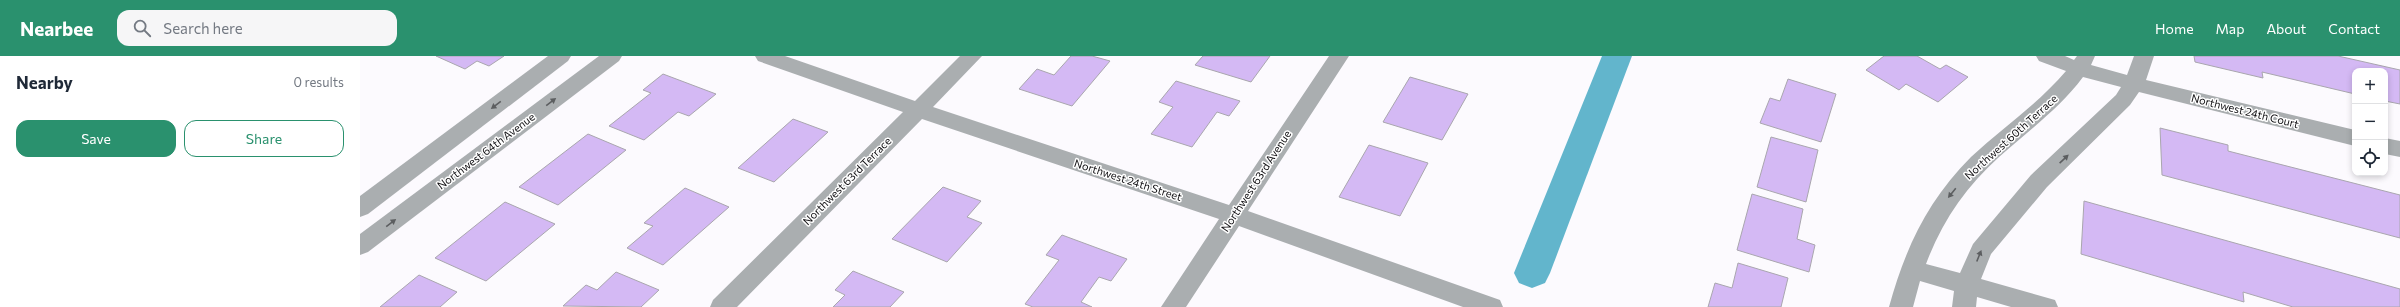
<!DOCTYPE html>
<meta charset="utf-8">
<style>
body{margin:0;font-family:Commissioner,sans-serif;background:#f6f6f7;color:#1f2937}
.controls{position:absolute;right:12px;top:12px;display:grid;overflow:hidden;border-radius:8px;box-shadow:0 2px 6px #0003}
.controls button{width:36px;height:36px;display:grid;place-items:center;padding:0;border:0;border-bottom:1px solid #e0e1e3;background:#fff;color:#1f2937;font:20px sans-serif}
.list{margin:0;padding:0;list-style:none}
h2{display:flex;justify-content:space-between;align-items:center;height:52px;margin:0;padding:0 16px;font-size:17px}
h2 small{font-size:13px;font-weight:400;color:#747a83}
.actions{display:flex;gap:8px;padding:12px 16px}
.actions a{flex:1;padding:9px 0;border:1px solid #2a916e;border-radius:12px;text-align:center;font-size:14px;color:#2a916e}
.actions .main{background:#2a916e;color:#fff}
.icon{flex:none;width:22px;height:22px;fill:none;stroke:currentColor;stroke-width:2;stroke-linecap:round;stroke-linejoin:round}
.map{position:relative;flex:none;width:2040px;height:251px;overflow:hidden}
header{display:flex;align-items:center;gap:24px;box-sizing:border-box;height:56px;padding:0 20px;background:#2a916e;color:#fff}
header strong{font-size:19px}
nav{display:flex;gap:22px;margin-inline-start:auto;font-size:14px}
.search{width:280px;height:36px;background:#f6f6f7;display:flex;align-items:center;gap:10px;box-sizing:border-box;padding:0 14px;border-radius:12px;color:#747a83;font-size:15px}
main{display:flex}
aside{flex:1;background:#fff}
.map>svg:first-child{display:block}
</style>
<header>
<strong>Nearbee</strong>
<div class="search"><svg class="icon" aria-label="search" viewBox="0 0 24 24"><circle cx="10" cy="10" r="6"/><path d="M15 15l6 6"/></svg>Search here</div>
<nav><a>Home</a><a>Map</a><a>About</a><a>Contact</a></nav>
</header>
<main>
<aside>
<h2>Nearby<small>0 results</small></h2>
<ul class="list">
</ul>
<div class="actions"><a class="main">Save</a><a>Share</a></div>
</aside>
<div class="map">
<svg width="2040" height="251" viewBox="0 0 2040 251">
<rect width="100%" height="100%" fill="#fcfafe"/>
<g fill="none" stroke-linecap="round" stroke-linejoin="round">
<polygon fill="#62b5cc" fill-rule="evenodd" points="1242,0 1272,0 1190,217 1185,227 1172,232 1159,227 1154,217"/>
</g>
<g fill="#d4b9f4" stroke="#a9a6ae">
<polygon points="76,0 144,0 129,10 117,5 105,13"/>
<polygon points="711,0 732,0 750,5 712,50 659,33 677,13 694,19"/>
<polygon points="843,0 910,0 891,26 835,9"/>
<polygon points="1524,0 1557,0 1580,13 1586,9 1608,21 1578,46 1546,28 1539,34 1506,14"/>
<polygon points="1834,0 1978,0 2040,14 2040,48 2025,45 2025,15 1995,15 1995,38 1902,16 1903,22 1835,6"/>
<polygon points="303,18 356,38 329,60 318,56 284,84 249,70 291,37 283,34"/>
<polygon points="1050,21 1108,38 1082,84 1023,66"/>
<polygon points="1428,23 1476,38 1461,86 1400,67 1410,42 1420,45"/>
<polygon points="816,25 880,45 869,60 857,56 832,91 791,78 813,51 799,46"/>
<polygon points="433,63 468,76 414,126 378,112"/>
<polygon points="1800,72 1868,89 1868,95 2040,139 2040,182 1802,119"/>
<polygon points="228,78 266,94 198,149 159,131"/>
<polygon points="1411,81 1458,94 1446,146 1397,131"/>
<polygon points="1009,89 1068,107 1040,160 979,141"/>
<polygon points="583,131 621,145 607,161 622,167 587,206 532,183"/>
<polygon points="325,132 369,151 303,209 267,192 293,170 284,167"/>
<polygon points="1392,138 1443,153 1437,183 1455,189 1449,216 1377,194"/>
<polygon points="1724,145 2040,233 2040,251 1933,251 1883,236 1884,246 1721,198"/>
<polygon points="145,146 195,168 126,225 75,202"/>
<polygon points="702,179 767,203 751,225 739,221 721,246 732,251 673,251 665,248 699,204 686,199"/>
<polygon points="1378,207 1428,222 1421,251 1348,251 1355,227 1372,232"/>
<polygon points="493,215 544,236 530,251 473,251 485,239 475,234"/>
<polygon points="256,216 299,234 281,251 203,250 226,229 237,234"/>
<polygon points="59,219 97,236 80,251 20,251"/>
</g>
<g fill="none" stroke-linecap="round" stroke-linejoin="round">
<g fill="#aaaeb0" fill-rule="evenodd">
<polygon points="395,0 425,0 555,45 600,0 622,0 573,51 869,149 969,0 989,0 888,155 1140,244 1143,251 1103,251 879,170 826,251 801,251 859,163 562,63 377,251 350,251 353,244 543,56 398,5"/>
<path d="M 1676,0 L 1705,0 L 1714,4 L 1717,0 L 1735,0 L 1731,9 L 1767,19 L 1774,0 L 1794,0 L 1786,24 L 1995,74 L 1995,90 L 1779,36 L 1770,49 L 1687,131 L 1631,198 L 1621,223 L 1695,244 L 1698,251 L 1651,251 L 1617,241 L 1616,251 L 1592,251 L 1594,235 L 1560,225 L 1553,251 L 1529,251 C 1545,193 1567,145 1611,101 C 1642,72 1678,48 1706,15 L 1679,5 ZM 1723,21 L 1761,31 L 1756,39 L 1671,119 L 1613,188 L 1600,217 L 1566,208 C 1582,165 1606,131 1639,101 C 1668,75 1700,52 1723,21 Z"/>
<polygon points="2025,82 2040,85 2040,101 2025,98"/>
</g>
<g fill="#aaaeb0" fill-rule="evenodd">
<polygon points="188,0 211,0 208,5 8,158 0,161 0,140"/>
<polygon points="239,0 262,0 259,5 8,196 0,199 0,178"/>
</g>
</g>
<defs><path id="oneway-solid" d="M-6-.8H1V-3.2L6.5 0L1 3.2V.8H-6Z"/></defs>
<g fill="#5c5e60">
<use href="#oneway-solid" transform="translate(191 46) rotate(-37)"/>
<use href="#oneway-solid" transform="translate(136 49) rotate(143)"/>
<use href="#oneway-solid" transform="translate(1704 103) rotate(-43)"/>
<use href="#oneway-solid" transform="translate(1592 137) rotate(129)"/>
<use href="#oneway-solid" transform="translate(31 167) rotate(-37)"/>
<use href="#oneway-solid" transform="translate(1619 200) rotate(-68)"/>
</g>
<g text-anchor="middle" stroke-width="3" stroke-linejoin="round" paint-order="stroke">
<g font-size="11" fill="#0f0e11" stroke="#fff">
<text transform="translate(1885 55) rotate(14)" y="4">Northwest 24th Court</text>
<text transform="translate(1651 81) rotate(-42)" y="4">Northwest 60th Terrace</text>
<text transform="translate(126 95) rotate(-37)" y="4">Northwest 64th Avenue</text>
<text transform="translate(768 124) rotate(18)" y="4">Northwest 24th Street</text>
<text transform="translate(487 125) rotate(-45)" y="4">Northwest 63rd Terrace</text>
<text transform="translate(896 125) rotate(-57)" y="4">Northwest 63rd Avenue</text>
</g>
</g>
</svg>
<div class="controls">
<button>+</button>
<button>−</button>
<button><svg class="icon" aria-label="locate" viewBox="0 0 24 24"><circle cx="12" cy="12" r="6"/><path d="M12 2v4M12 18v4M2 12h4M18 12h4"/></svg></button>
</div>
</div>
</main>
